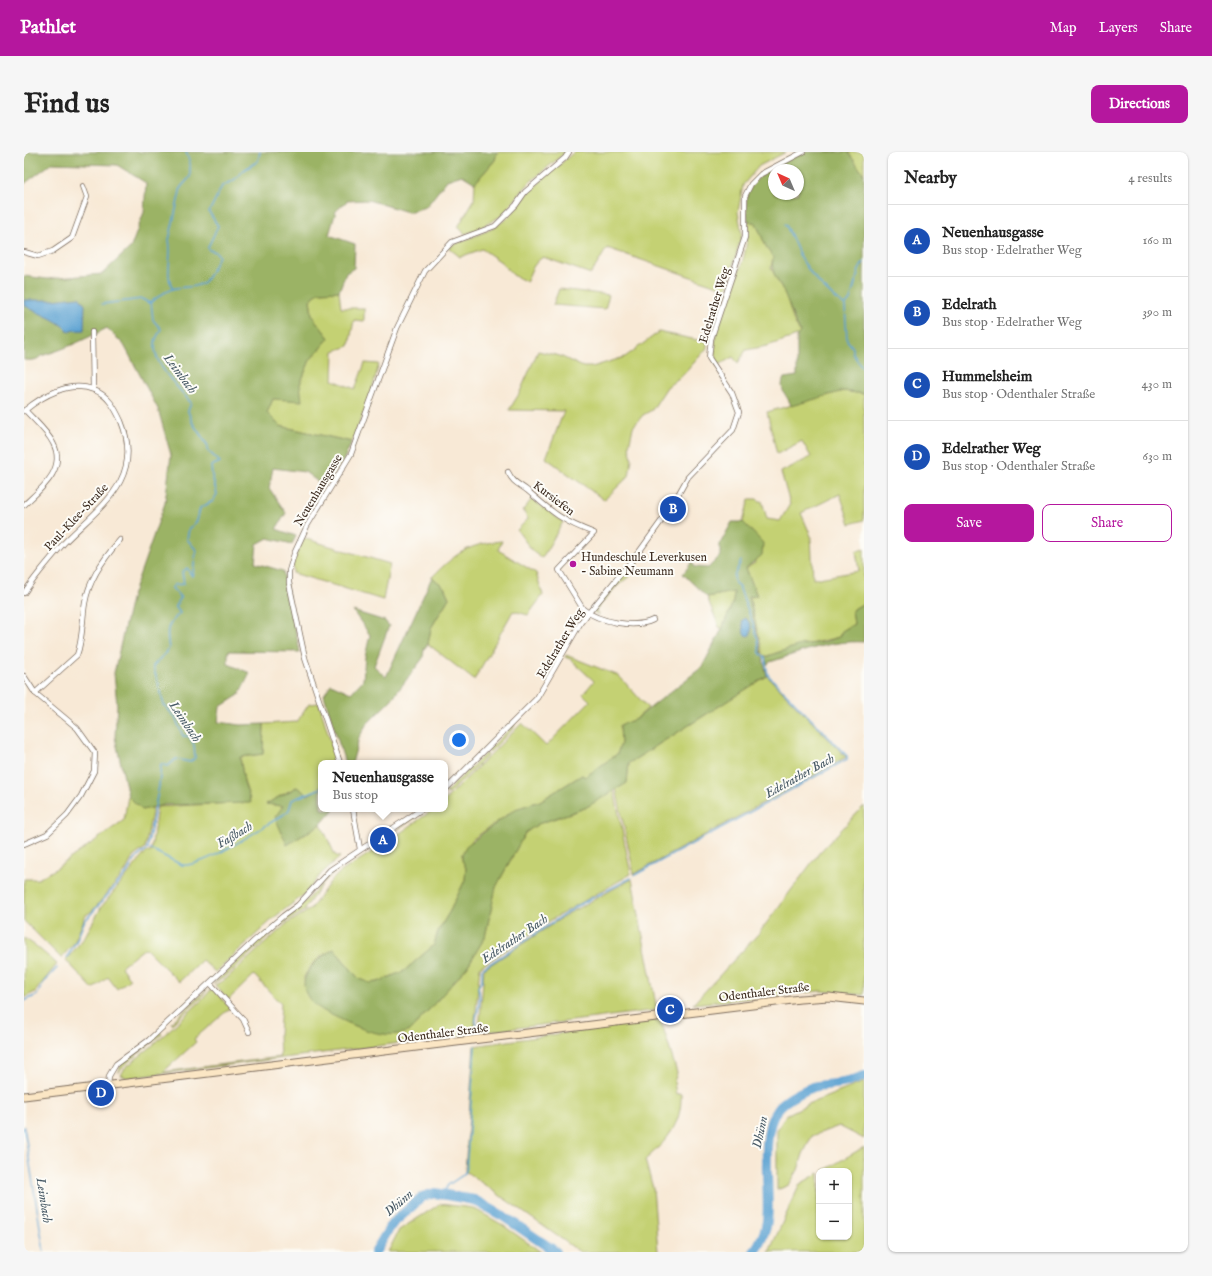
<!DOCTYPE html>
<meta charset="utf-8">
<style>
body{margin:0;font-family:"IM FELL English",serif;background:#f6f6f6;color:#222}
.controls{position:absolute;right:12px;bottom:12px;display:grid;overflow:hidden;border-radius:8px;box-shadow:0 1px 3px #0004}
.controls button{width:36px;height:36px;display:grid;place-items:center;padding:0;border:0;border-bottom:1px solid #e0e0e0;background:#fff;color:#222;font:20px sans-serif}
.compass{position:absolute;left:744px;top:12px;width:36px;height:36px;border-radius:50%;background:#fff;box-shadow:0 1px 3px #0004;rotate:316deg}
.you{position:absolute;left:435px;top:588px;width:14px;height:14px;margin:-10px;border:3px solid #fff;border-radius:50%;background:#1a73e8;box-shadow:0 0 0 6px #1a73e833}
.badge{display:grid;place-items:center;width:26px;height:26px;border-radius:50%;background:#b5179e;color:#fff;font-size:13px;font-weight:700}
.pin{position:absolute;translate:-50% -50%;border:2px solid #fff;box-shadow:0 1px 4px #0006}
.popup{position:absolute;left:294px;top:608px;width:130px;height:52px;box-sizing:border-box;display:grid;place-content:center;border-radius:8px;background:#fff;filter:drop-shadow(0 1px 3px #0005);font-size:13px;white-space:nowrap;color:#767676}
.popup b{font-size:15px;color:#222}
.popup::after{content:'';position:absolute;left:50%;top:100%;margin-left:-8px;border:8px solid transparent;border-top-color:#fff}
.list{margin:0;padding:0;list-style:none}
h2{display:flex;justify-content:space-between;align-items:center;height:52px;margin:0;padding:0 16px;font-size:17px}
h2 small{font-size:13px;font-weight:400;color:#767676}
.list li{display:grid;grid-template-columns:26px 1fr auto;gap:12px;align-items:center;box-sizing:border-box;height:72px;padding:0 16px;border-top:1px solid #e0e0e0}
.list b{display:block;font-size:15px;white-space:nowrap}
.list p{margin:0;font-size:13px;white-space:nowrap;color:#767676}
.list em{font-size:13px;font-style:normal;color:#767676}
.actions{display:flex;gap:8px;padding:12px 16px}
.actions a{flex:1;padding:9px 0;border:1px solid #b5179e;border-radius:8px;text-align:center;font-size:14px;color:#b5179e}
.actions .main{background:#b5179e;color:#fff}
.map{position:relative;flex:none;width:840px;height:1100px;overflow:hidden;border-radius:8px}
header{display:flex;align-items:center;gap:24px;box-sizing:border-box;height:56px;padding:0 20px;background:#b5179e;color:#fff}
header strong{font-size:19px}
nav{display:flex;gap:22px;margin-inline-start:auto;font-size:14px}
.intro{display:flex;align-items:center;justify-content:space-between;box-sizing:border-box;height:96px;padding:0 24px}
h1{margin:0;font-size:28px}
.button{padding:10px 18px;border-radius:8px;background:#b5179e;color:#fff;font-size:14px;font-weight:700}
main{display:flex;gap:24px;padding:0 24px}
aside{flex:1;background:#fff;border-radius:8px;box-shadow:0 1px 3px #0004}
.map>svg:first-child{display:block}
</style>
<header>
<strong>Pathlet</strong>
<nav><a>Map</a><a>Layers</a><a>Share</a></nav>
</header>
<div class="intro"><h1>Find us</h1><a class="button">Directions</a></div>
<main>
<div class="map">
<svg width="840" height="1100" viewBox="0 0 840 1100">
<rect width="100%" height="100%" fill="#fdfcf7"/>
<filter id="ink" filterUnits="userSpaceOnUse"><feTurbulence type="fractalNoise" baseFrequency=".025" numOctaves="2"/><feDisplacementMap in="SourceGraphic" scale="8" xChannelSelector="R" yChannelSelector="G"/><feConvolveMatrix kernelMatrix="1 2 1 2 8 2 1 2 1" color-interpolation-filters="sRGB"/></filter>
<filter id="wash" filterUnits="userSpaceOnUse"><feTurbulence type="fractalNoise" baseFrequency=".012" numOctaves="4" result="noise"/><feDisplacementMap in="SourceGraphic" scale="16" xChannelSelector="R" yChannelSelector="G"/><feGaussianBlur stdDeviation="0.9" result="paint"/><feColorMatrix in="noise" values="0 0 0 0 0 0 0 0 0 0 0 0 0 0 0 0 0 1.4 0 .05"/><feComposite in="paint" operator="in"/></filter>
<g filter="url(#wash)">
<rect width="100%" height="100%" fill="#f8e9d6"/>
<g fill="#c4d173" stroke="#807e48">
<polygon points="473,0 542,0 506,30 477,64 454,77 441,82 434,75 450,48 451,31 471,8"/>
<path d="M 550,0 L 762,0 L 735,14 L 719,33 L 714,60 L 718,82 L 702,137 L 583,96 L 567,122 L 519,105 C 510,111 506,119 503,130 L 489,123 L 477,110 L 458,97 L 436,105 L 426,97 L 427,94 L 470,76 L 486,64 L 507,38 Z"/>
<polygon points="824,0 840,0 840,23 839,22"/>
<path d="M 724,69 L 732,71 L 743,97 L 749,105 L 747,116 L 763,146 L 769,167 L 776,181 L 773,184 L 743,194 L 722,198 L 714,211 L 709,205 L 693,214 C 683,185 707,143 717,114 C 722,99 724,85 724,69 Z"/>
<polygon points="535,137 585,143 581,157 529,153"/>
<polygon points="315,139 317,156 340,156 340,169 330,168 325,194 310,199 309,228 331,237 341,211 355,212 346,245 328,290 256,274 243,261 249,247 276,232 286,208 305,186 288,164 286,148 295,140"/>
<polygon points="635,180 683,190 683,196 660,222 643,235 628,258 619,263 609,275 605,294 608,307 605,324 580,348 522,306 540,259 485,258 495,242 514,199 536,204 559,215 568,215 601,205"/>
<polygon points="819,239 840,242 840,368 826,372 816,342 777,361 787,384 789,427 835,419 832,399 840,397 840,451 828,458 830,472 818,479 815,485 764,497 740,505 725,445 733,444 722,416 731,411 719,370 725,347 733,347 735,349 738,349 743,367 756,369 766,352 757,320 787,305 778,289 753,302 743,260"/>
<polygon points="508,347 539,370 518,406 509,400 493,378 504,367 499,358"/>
<polygon points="279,386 366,412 359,448 269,421 269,411"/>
<path d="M 478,389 L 474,398 L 512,421 L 519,443 L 504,463 L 489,459 L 450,528 L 404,492 L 407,476 L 425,446 L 420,435 L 408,425 C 432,401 444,392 478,389 Z"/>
<polygon points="618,401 623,406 617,406 607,423 592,435 572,458 574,463 570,461 569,458"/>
<polygon points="710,440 709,450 698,477 695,475 683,445"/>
<polygon points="542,503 595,524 624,556 612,567 596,573 597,591 594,602 561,625 558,623 516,649 487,660 449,687 438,702 438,708 442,716 441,728 426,759 414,779 410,793 380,819 354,830 346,832 335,827 310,797 296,805 286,815 280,825 281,838 287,849 300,859 386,879 443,815 461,785 472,735 501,681 514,672 561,656 590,638 607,722 527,768 456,815 450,879 455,878 460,817 547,760 608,727 633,858 135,922 103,926 97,923 101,916 128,894 179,847 188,836 206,856 170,887 172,890 139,920 256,905 255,883 257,852 230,823 204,848 191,833 202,827 261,773 287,757 306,730 315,721 362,691 410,657 421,657 421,648 498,571 522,594 566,549 559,542 570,529 546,507 541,505"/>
<polygon points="743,524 822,605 610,722 592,637 603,630 605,611"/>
<polygon points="295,551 313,611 297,611 297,635 284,643 272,635 242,652 259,654 263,693 297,672 311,703 316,705 298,721 281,742 252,764 191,820 178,808 155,830 121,796 97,815 106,827 93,837 84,825 69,837 42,808 60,786 78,754 122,700 127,700 133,655 227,650 220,630 216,605 239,602 240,572 273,570 285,552"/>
<polygon points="491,572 489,577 466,600 464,598"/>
<polygon points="462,601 464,603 424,642 422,640"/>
<polygon points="104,644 118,657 129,655 121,696 109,705 101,720 68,759 62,763 50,791 37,806 0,769 0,727 14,727 30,718 100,668"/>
<polygon points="840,654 840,843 796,839 669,852 735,781 795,701"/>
<polygon points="401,657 404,657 360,687"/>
<polygon points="321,710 301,729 281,756 282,758 257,773 201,825 189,832 256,769 284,747 305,723"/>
<polygon points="0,786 12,794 33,812 11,840 0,846"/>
<polygon points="183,837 178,845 148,872 147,871"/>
<path d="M 630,868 L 636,870 L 639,875 L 653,921 L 650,930 L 652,942 L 657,942 C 658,973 643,988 621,1008 L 629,1036 L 634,1100 L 556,1100 L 441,1019 L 450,894 Z"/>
<polygon points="136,880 138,882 103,911 94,921 97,911 118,897"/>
<polygon points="840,930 840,987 815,974 788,984 779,1002 774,1018 765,1033 753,1038 753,978 762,963 782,953"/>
<polygon points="840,995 840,1100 745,1100 776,1032 795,1021 795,1085 825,1085 825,1019 799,1019"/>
<polygon points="416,1052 449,1056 477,1072 517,1100 364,1100 375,1078"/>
</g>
<g fill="#9bb365" stroke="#6b6e42" fill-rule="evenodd">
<path d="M 0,0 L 473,0 L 471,8 L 451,31 L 438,23 L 423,28 L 402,55 L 384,60 L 344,48 L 323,49 L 312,59 L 305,83 L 331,92 L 330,116 L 322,121 L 315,139 L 295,140 L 286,148 L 288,164 L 305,186 L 286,208 L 276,232 L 278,249 L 249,247 L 243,261 L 256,274 L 328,290 L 319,309 L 298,333 L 281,320 L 249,316 L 245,336 L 262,361 L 252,377 L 272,384 L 268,392 L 244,386 L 233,392 L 231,411 L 259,419 L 276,500 L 204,499 L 204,512 L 226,521 L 215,543 L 196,555 L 194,570 L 217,573 L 240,572 L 239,602 L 216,605 L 220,630 L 227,651 L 140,653 L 118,658 L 104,644 L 91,585 L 93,553 L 90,521 L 107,447 L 141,351 L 147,303 L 134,257 L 100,193 L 83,176 C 63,186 44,196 23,202 C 11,206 16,209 0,208 L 0,124 L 23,127 L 78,122 L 107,95 L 120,60 L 122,31 L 93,13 L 28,11 L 0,32 Z"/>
<path d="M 781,0 L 824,0 L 840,23 L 840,242 L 819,239 L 767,254 C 764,243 754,239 760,226 L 773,224 L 773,184 L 776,180 C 770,169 767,157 762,145 C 756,128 746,125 749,105 L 743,97 L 732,71 L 724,69 C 723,61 721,52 723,44 C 728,22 762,8 781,0 ZM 750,18 L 774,18 L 774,42 L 750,42 Z"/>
<path d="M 708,370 L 719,370 L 739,391 L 738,403 L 722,416 L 733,444 L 725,445 L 743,524 L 605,611 L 603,631 L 561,656 L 514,672 L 501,681 L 472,735 L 461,785 L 443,815 L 386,879 C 363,888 339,878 318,868 C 308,863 295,858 287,849 C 268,827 292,807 310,797 L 335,827 L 346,831 L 354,830 L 380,819 L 410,793 L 414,779 L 426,759 L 441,728 L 442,716 L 438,708 L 438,702 L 442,694 L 491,657 L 516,649 L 558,623 L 561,625 L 593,602 L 597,591 L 596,573 L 612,567 L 678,515 L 698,477 L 709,450 L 710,440 L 683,445 L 659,422 L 668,410 L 670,415 L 684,416 L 696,404 L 696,392 Z"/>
<polygon points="408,425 420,435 425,446 407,476 404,492 400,497 399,506 367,548 342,573 335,586 328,611 321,611 300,543 307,532 327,541 339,528 341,505 346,483 329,459 361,469 365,474 350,514 362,525"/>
<path d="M 840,451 L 840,490 C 806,488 778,500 746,510 L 743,513 L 741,505 L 776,493 L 800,490 L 815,485 L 818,479 L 830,472 L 828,458 Z"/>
<polygon points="273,635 284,643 297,635 297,657 310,657 297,672 263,693 251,665 259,654 242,652"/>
</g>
<g fill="#5ca2d2" stroke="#4c6678">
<path d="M 55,145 L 61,153 L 60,178 C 55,179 50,177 45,180 C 33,166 15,163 0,153 L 0,148 L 28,148 Z"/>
<path d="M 721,466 C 726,469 729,478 726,483 L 723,484 L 720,482 L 718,469 Z"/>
</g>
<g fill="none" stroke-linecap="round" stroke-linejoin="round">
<g stroke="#5ca2d2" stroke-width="1.5">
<path d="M 761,72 C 769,84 772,99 780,111 C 790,127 806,143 821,154 L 823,188 L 829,196 L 829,202 L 840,218"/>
<path d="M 149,137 C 140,122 149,104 145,88 L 157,35 L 166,25 L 166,11 L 162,0"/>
<polyline points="78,152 118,147 125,151 127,150"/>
<polyline points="821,154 826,148 835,118 840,109"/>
<path d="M 123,697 L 126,697 L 158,713 C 181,715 237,676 259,663 L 265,658 L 268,648 L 297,636"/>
<polyline points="611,723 823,607 823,604 744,523 741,506 736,501 734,487 724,458 716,437 711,431 710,424 717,409"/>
<path d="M 43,805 L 53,788 L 60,770 L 102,722 L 111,707 L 123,697 L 135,634 L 137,612 L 144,614 L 152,607 L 166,610 L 171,606 L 170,593 L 165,584 L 159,584 L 151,565 L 140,553 L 129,514 L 145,497 C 142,477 142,474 156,461 L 151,454 L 157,446 L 148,436 L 150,433 L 160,432 L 158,420 L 163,416 L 168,424 C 171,415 169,408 173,399 L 163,387 L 165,377 L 173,369 L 176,356 L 189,349 L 193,342 L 188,324 L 187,314 L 196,310 L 183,298 L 184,294 L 168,270 L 164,259 L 167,251 C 154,234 129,214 131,191 C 131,187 135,181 137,177 L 129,168 L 127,150 C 134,145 140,140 148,137 C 158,134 173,137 181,129 C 187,122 191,112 195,104 L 192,100 L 185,98 L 184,95 L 194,74 L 185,60 L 198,34 L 210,28 L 220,18 L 234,9 L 236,0"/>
<polyline points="0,849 13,843 20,830 33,816"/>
<path d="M 452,878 C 453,873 451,866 453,862 C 456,852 457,844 454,835 L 458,828 L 458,817 L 555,753 L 607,726"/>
<polyline points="0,975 20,1100"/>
<polyline points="419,1042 424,1033 439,1023 442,1019 451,894"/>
</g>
<g stroke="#5ca2d2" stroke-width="10">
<polyline points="351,1100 368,1072 398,1045 411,1041 450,1048 479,1064 532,1100"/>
<path d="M 730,1100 C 736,1091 742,1080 743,1069 C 747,1039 735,982 753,958 C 760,948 779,939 789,935 C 800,932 812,933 823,930 C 828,929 834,926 840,924"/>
</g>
</g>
</g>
<g filter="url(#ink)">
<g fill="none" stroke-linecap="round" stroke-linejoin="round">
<g stroke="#7d6d5e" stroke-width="6">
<g id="street">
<polyline points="0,100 14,104 29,99 48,86 63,45 59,34"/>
<polyline points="68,180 69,237"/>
<path d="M 0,259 C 18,244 46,228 70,238 C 84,243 91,256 97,269 C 121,328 75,355 40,391 C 26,407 12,423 0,441"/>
<path d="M 484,320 C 490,332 494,331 504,339 C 529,361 538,369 570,381 L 535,418 L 559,457 C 575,470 611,477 629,468"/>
<path d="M 0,353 C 17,337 43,317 29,291 C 23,279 10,268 1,258"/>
<polyline points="0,524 11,541 53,576 71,601 70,619 57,644 43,663 23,682 0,692"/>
<path d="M 11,541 L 53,503 C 59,487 58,468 61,451 C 65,427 80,406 96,388"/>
<polyline points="316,611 281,506 265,431 265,419 270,402 283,374 327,302 373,176 401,119 428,90 471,74 492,53 501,40 541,6 545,0"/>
<polyline points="421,638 513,546 557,470 615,400 646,357 664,325 709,278 715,260 708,241 685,206 687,187 721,85 721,44 727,32 737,22 779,0"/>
<polyline points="329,657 336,697"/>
<polyline points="186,831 219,867 225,880"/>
<polyline points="84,934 85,924 92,912 125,888 230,789 259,764 274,753 306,718 398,657"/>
</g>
</g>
<g stroke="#7d6d5e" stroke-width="9">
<polyline id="secondary" points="0,944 776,847 805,845 840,849"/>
</g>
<use href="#street" stroke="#fff" stroke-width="4.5"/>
<use href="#secondary" stroke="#fbe6c4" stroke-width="7"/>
</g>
</g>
<circle fill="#b5179e" stroke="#fdfcf7" stroke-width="1.5" cx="549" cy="412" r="4"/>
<g text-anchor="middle" stroke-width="4" stroke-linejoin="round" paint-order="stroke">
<g font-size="12" fill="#3b2a1e" stroke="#fdfcf7">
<text transform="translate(690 153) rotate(-73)" y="4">Edelrather Weg</text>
<text transform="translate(294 338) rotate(-59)" y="4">Neuenhausgasse</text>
<text transform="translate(530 346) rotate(37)" y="4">Kursiefen</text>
<text transform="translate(52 365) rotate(-47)" y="4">Paul-Klee-Straße</text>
<text transform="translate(536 491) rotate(-59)" y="4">Edelrather Weg</text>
<text transform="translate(740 840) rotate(-7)" y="4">Odenthaler Straße</text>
<text transform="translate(419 881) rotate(-7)" y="4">Odenthaler Straße</text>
</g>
<g font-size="12" fill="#3b2a1e" stroke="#fdfcf7" text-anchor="start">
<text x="557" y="409">Hundeschule Leverkusen<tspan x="557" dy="14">- Sabine Neumann</tspan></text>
</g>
<g font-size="13" font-style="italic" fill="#485a66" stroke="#fdfcf7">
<text transform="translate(157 221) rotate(53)" y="5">Leimbach</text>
<text transform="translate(162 569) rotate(56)" y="5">Leimbach</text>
<text transform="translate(775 623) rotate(-29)" y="5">Edelrather Bach</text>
<text transform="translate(210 682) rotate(-31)" y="5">Faßbach</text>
<text transform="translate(490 786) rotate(-34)" y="5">Edelrather Bach</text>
<text transform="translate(735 980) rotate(-78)" y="5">Dhünn</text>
<text transform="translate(21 1048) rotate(81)" y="5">Leimbach</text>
<text transform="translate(374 1050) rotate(-41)" y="5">Dhünn</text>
</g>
</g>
</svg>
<div class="controls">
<button>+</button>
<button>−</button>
</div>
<svg class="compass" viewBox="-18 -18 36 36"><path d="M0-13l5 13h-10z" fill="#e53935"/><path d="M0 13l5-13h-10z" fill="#767676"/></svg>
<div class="you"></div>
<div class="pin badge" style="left:359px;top:688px;background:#1a4fb4">A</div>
<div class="popup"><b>Neuenhausgasse</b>Bus stop</div>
<div class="pin badge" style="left:649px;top:357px;background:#1a4fb4">B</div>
<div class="pin badge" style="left:646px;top:858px;background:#1a4fb4">C</div>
<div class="pin badge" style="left:77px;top:941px;background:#1a4fb4">D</div>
</div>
<aside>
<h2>Nearby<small>4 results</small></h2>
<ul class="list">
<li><span class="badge" style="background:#1a4fb4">A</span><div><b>Neuenhausgasse</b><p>Bus stop · Edelrather Weg</p></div><em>160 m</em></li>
<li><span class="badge" style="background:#1a4fb4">B</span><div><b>Edelrath</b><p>Bus stop · Edelrather Weg</p></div><em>390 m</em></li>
<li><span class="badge" style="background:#1a4fb4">C</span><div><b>Hummelsheim</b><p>Bus stop · Odenthaler Straße</p></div><em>430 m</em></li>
<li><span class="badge" style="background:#1a4fb4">D</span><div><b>Edelrather Weg</b><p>Bus stop · Odenthaler Straße</p></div><em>630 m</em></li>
</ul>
<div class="actions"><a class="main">Save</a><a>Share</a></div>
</aside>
</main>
